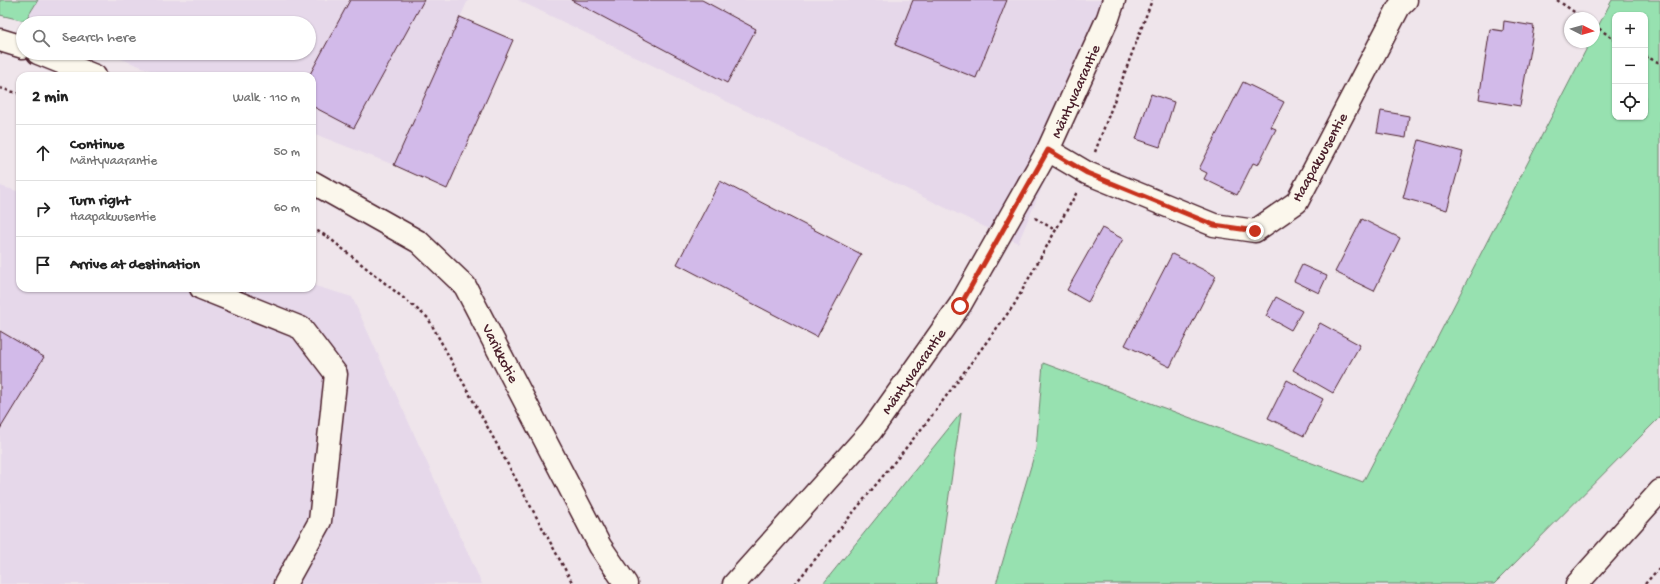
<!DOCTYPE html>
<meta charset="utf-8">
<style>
body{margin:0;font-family:"Gochi Hand",sans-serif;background:#f6f6f6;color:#222}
.controls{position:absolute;right:12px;top:12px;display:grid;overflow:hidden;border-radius:8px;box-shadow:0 1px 3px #0004}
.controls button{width:36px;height:36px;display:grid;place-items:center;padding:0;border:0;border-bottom:1px solid #e0e0e0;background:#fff;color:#222;font:20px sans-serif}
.compass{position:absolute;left:1564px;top:12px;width:36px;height:36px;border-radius:50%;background:#fff;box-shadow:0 1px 3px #0004;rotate:96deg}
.stop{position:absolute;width:12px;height:12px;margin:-9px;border:3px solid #c8321e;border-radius:50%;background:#fff}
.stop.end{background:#c8321e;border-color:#fff;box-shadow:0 1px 4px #0008}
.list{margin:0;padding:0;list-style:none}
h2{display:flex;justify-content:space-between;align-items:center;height:52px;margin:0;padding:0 16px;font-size:17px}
h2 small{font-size:13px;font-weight:400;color:#767676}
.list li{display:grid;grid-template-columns:26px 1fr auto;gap:12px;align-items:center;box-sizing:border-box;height:56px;padding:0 16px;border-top:1px solid #e0e0e0}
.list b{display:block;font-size:15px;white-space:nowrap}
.list p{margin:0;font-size:13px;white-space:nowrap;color:#767676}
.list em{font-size:13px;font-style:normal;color:#767676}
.icon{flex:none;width:22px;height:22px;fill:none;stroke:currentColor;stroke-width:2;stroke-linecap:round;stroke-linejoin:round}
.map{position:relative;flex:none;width:1660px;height:584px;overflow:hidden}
.search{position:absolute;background:#fff;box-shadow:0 1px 3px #0004;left:16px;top:16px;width:300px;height:44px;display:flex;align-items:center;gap:10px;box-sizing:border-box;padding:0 14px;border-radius:22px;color:#767676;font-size:15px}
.panel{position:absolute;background:#fff;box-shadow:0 1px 3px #0004;left:16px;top:72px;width:300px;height:220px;border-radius:12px}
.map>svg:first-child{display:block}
</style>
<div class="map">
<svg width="1660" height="584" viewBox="0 0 1660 584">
<rect width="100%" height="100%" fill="#efe5eb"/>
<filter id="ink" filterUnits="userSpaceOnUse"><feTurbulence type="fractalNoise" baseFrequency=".025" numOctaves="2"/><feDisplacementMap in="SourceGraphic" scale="8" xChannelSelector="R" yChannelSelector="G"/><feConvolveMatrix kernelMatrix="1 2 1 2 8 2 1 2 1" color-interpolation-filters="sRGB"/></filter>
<g filter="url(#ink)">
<g fill="#e6d8ea">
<polygon points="38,0 468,0 394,165 312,133 312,76 165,76 106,53 309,53 309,23 29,23 25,21"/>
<polygon points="518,0 1123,0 1018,243"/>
<polygon points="0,186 20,192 20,288 312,288 312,285 352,297 482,584 0,584"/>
</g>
<g fill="#97e1b0" stroke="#70806e" fill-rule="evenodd">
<polygon points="0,0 38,0 25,21 0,15"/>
<path d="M 1612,0 L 1660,0 L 1660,417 L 1494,584 L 996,584 L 1036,449 L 1043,363 L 1363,482 L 1590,42 L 1594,42 L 1594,34 ZM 1615,15 L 1645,15 L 1645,117 L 1615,117 Z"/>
<polygon points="961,413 936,584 823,584"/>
</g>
<g fill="#d2bae9" stroke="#4a1f2b">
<polygon points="350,0 424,0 354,128 312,106 312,76 309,76"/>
<polygon points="571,0 702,0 756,29 727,83"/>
<polygon points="913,0 1007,0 976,78 895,45"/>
<polygon points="460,17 513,40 447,189 394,165"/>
<polygon points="1504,21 1534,26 1520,106 1479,99 1490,29 1503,31"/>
<polygon points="1243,82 1284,102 1271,127 1276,129 1258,165 1253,163 1237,195 1204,179 1207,173 1199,169"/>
<polygon points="1151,94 1174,102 1160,147 1136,139"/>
<polygon points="1381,111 1409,116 1406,138 1377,133"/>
<polygon points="1419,140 1463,152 1447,210 1403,198"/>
<polygon points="720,181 861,254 817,337 677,264"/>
<polygon points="1362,219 1400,238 1374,291 1335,272"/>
<polygon points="1102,228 1123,239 1088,302 1067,290"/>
<polygon points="1172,254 1216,276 1170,367 1125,345"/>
<polygon points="1302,265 1327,276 1319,293 1294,281"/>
<polygon points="1276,297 1302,311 1291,330 1266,316"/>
<polygon points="1320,323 1360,345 1333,393 1293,370"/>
<polygon points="0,331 44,357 0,429"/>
<polygon points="1287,380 1323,399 1304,436 1268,418"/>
</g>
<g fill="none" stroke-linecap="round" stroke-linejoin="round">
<g stroke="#4a1f2b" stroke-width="25">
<g id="minor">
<polyline points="0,40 23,47"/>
<polyline points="38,53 95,76"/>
<polyline points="1048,150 1087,173 1214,225 1255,231 1297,202 1399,7 1406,0"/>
<polyline points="312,182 419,242 465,286 600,546 626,584"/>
<polyline points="201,288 301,328 336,374 320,521 285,584"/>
<polyline points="734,584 871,431 960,305 1048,150 1108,18 1114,0"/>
<polyline points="1577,584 1660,491"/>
</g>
</g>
<g stroke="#4a1f2b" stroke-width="2.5" stroke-dasharray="3 3" stroke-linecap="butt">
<polyline points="1557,0 1583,18"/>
<polyline points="1594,25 1615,40"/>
<polyline points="1645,56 1660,63"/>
<polyline points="0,88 20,94"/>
<polyline points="1095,152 1152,0"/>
<polyline points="1035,218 1055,230"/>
<polyline points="312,228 328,237 428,318 573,584"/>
<polyline points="795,584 927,422 1014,305 1077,192"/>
<polyline points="1645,584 1660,567"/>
</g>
<use href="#minor" stroke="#fbf7ec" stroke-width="22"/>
</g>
</g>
<g fill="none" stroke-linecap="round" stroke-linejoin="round" filter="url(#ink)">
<polyline stroke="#c8321e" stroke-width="5" points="960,306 1048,150 1087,173 1214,225 1255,231"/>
</g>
<g text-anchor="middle" stroke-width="4" stroke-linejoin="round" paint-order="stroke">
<g font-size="15" fill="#4a1f2b" stroke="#fbf7ec">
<text transform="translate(1075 91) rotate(-66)" y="5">Mäntyvaarantie</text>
<text transform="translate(1319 157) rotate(-61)" y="5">Haapakuusentie</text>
<text transform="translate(501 353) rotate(63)" y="5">Varikkotie</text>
<text transform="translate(913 371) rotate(-55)" y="5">Mäntyvaarantie</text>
</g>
</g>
</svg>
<div class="controls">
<button>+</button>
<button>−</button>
<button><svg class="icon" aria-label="locate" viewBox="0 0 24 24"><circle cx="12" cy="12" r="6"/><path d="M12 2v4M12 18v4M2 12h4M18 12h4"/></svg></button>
</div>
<svg class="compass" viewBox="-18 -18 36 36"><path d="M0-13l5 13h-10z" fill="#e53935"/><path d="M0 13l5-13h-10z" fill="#767676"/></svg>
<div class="stop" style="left:960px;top:306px"></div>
<div class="stop end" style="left:1255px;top:231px"></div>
<div class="search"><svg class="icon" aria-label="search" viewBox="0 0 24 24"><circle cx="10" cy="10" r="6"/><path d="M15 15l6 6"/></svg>Search here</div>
<section class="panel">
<h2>2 min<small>Walk · 110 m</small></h2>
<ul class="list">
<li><svg class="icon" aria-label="ahead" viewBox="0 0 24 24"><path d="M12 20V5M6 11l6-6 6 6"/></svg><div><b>Continue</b><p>Mäntyvaarantie</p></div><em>50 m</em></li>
<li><svg class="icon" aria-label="right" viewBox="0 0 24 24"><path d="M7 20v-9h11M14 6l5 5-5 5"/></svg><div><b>Turn right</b><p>Haapakuusentie</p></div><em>60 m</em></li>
<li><svg class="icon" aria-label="arrive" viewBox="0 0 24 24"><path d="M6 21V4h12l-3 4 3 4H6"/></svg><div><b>Arrive at destination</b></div></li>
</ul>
</section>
</div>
